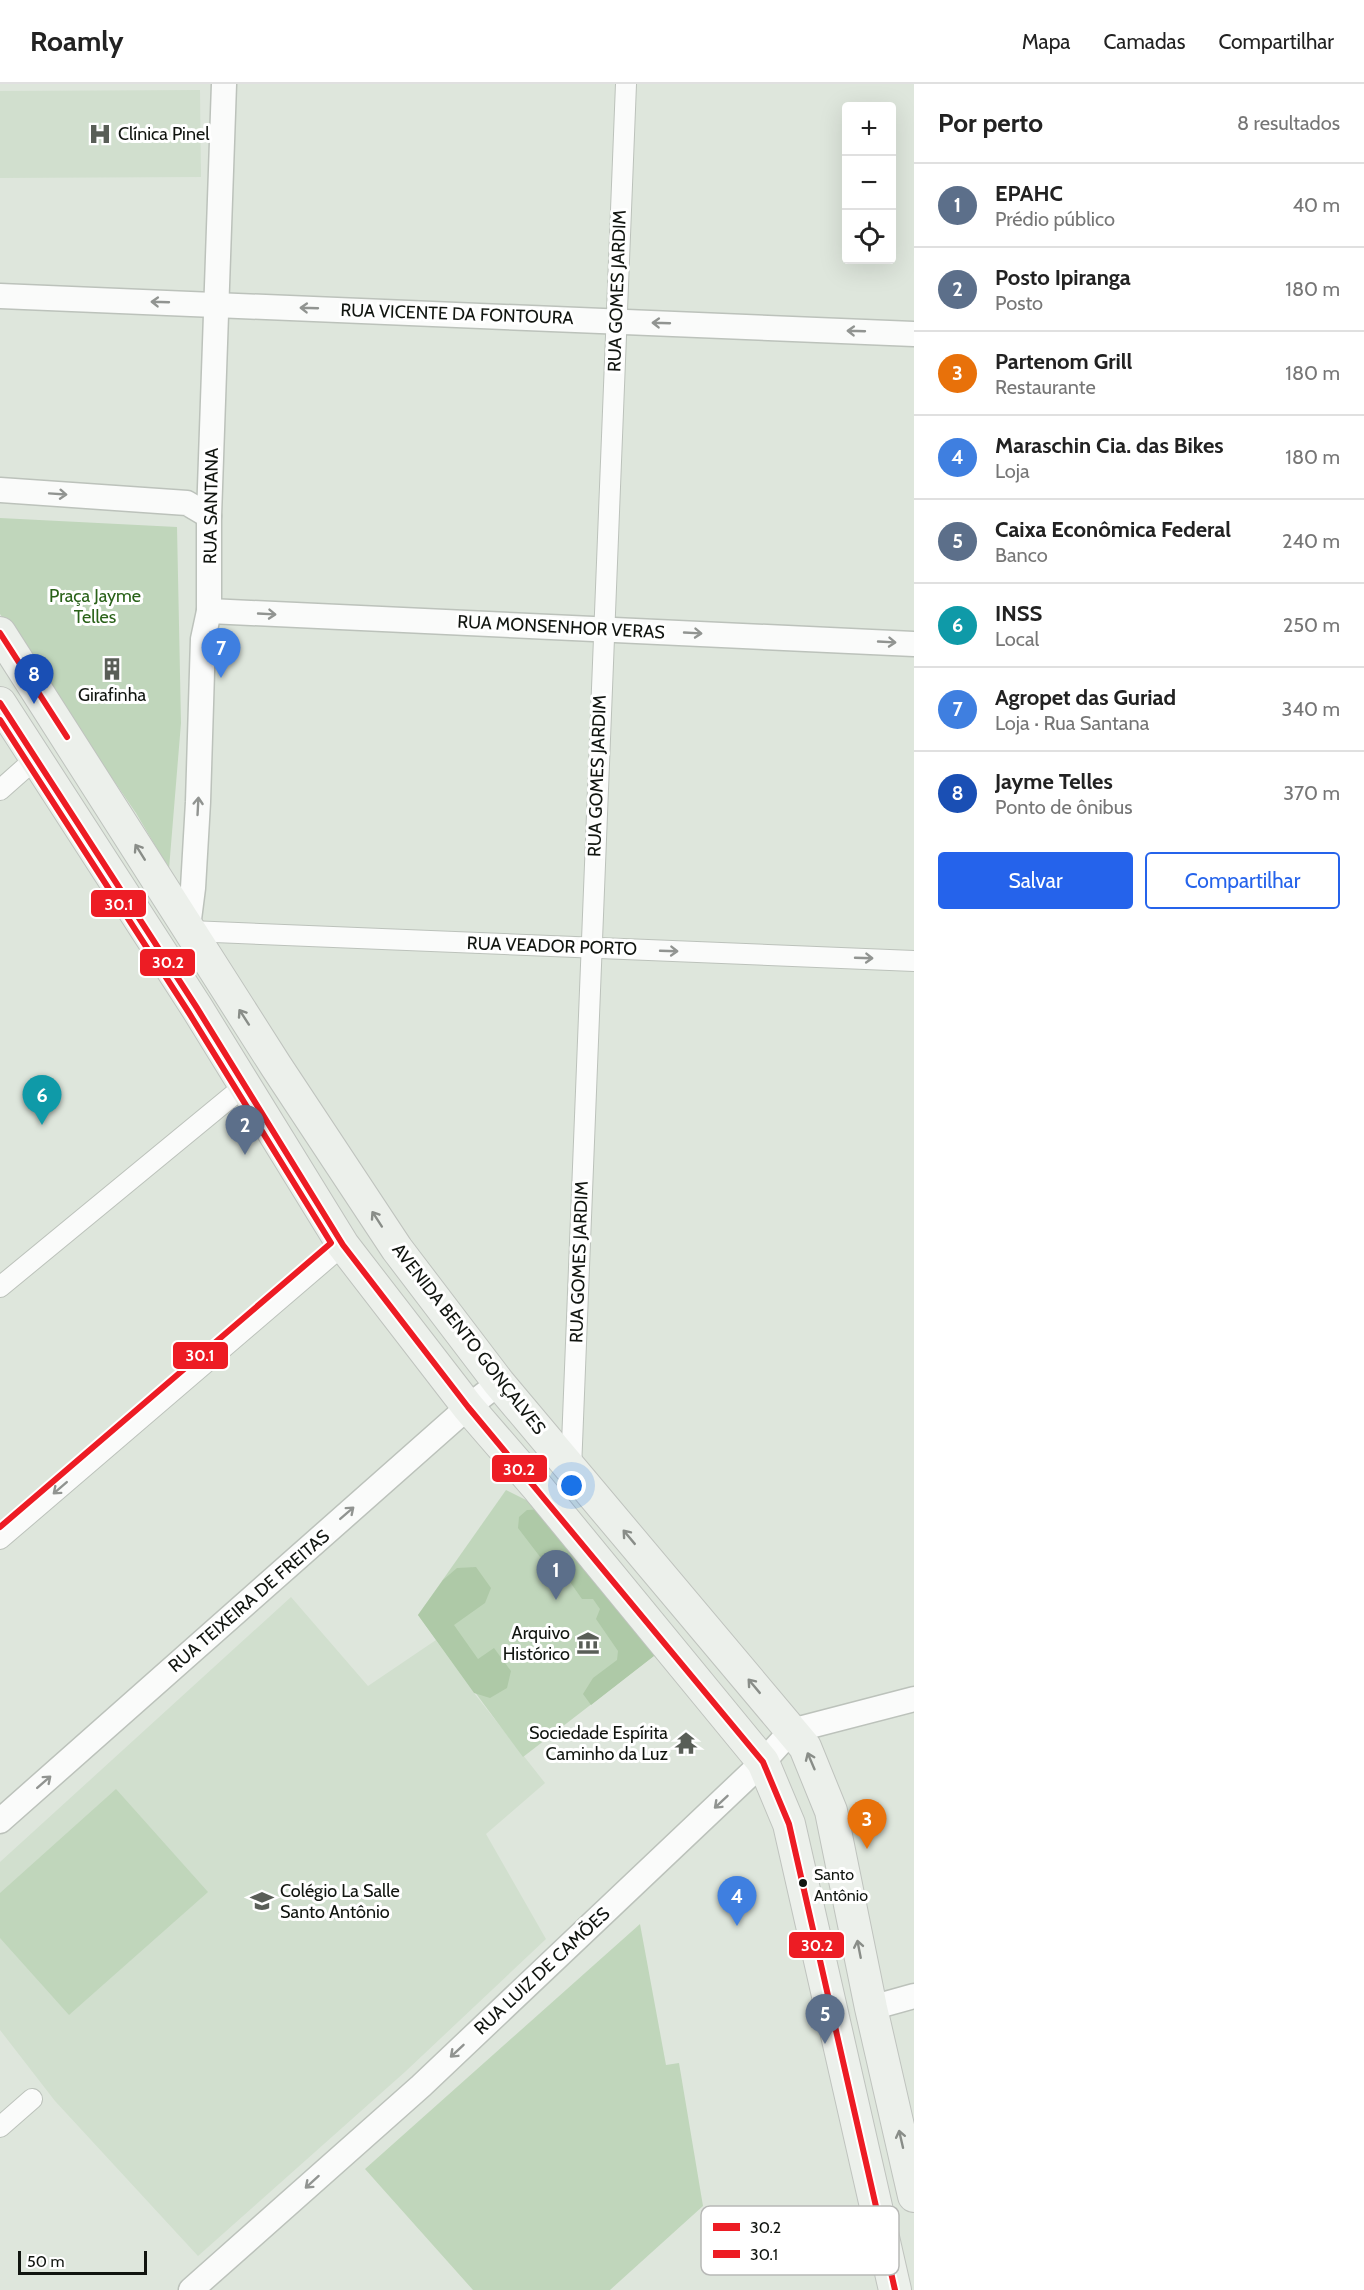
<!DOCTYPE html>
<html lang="pt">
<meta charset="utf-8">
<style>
body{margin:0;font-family:Cabin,sans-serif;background:#f2f2f2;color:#222}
.controls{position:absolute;right:18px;top:18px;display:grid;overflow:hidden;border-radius:6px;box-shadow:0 6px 24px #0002}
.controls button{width:54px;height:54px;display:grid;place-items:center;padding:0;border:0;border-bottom:2px solid #e0e0e0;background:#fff;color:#222;font:30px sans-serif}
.scale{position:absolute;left:18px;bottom:15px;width:129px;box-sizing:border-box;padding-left:6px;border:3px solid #111510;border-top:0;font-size:16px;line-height:21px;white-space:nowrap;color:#111510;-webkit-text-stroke:4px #fff;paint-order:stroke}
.you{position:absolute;left:572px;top:1402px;width:21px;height:21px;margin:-15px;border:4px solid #fff;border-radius:50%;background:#1a73e8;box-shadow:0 0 0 9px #1a73e833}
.badge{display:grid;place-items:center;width:39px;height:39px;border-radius:50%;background:#2563eb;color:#fff;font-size:20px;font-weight:700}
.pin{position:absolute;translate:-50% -50px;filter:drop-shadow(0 2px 3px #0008)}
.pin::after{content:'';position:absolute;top:32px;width:21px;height:18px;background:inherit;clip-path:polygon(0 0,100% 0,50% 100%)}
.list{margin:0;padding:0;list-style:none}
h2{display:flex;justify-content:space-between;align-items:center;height:78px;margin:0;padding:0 24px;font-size:26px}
h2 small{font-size:20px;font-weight:400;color:#767676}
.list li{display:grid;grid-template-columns:39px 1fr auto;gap:18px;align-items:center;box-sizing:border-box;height:84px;padding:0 24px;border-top:2px solid #e0e0e0}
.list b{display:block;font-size:22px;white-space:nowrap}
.list p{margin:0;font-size:20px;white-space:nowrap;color:#767676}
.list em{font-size:20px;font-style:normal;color:#767676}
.actions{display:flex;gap:12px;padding:18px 24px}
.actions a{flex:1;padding:14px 0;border:2px solid #2563eb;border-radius:6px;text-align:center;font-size:21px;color:#2563eb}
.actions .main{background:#2563eb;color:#fff}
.icon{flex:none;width:33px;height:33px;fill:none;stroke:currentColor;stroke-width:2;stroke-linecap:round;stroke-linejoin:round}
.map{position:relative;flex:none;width:914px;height:2206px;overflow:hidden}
header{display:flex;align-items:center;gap:36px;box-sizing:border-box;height:84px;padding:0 30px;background:#fff;border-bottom:2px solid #e0e0e0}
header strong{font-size:28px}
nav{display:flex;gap:33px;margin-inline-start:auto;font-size:21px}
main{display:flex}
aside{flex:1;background:#fff}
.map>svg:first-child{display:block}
</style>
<header>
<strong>Roamly</strong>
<nav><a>Mapa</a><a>Camadas</a><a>Compartilhar</a></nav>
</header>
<main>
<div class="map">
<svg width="914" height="2206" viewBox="0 0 914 2206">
<rect width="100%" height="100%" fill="#dee6dc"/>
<g fill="#d1dfce">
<polygon points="200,6 201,93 0,94 0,7"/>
<polygon points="291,1513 368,1602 436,1556 474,1609 545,1699 486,1750 546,1855 406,1987 198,2172 55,2017 0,1946 0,1778"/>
</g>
<g fill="#c0d6bb">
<polygon points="0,434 177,443 181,639 169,785 136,729 0,530"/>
<polygon points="506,1406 544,1425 659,1568 523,1673 418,1531"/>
<polygon points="116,1705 208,1808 69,1931 0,1854 0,1809"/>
<polygon points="640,1840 666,1981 679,1979 703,2122 610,2206 473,2206 365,2085"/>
</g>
<g fill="#aec9a7">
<polygon points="544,1425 659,1568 591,1621 583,1610 593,1594 617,1576 618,1567 596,1535 600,1525 593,1515 582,1515 558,1481 544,1478 518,1444 519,1433 527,1426"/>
<polygon points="476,1483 491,1504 485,1519 454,1541 478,1575 494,1564 511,1587 507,1604 490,1614 474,1609 418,1531 443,1496 457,1484"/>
</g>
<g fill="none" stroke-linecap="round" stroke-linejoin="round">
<g stroke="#bcc2bb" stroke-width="22">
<g id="minor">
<polyline points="0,706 35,675"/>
<polyline points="190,847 914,877"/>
<polyline points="0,1203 243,1003"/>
<polyline points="571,1385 626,0"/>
<polyline points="0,1455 343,1161"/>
<polyline points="0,2043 32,2015"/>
</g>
</g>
<g stroke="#bcc2bb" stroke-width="27">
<g id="tertiary">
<polyline points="0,212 914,250"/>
<polyline points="0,406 187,419 209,432"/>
<polyline points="209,527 914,560"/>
<polyline points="188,843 193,804 198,718 203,555 209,527 209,432 224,0"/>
<polyline points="0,1737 468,1323 499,1299"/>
<polyline points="871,1924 914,1912"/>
<polyline points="191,2206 421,2002 763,1678 791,1647 914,1615"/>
</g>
</g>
<g stroke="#bfc3be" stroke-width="34">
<g id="primary">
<polyline points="0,549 276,982 397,1165 499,1299 805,1663 831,1727 871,1924 914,2112"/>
<polyline points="0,619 197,924 343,1161 468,1323 538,1404 763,1678 789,1740 895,2206"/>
</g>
</g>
<use href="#minor" stroke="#fafbfa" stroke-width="20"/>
<use href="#tertiary" stroke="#fafbfa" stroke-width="24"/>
<use href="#primary" stroke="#ecf0eb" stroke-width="32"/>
<g stroke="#fff" stroke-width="10">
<g id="bus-1">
<polyline points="0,549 67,653"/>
<polyline points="0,619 197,924 343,1161 468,1323 763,1678 789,1740 895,2206"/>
</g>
</g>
<g stroke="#fff" stroke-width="10">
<polyline id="bus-2" points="0,636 189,929 331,1159 0,1443"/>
</g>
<use href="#bus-1" stroke="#ed1c24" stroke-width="6"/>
<use href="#bus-2" stroke="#ed1c24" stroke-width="6"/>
</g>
<defs><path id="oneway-shaft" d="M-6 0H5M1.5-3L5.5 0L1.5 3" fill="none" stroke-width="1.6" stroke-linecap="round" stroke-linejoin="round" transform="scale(1.5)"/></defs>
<g stroke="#919491">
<use href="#oneway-shaft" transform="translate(160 218) rotate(-178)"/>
<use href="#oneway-shaft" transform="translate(309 224) rotate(-178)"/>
<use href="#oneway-shaft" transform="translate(661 239) rotate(-178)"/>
<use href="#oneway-shaft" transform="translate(856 247) rotate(-178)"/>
<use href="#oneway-shaft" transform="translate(58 410) rotate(4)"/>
<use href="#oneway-shaft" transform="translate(267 530) rotate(3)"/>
<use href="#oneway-shaft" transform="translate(693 549) rotate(3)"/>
<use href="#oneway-shaft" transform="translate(887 558) rotate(3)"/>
<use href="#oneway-shaft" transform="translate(198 722) rotate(-87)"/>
<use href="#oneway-shaft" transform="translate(669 867) rotate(2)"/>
<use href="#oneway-shaft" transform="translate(864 874) rotate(2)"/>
<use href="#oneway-shaft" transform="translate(60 1404) rotate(139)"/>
<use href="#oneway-shaft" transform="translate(347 1429) rotate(-41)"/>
<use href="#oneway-shaft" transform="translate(44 1698) rotate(-41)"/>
<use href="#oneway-shaft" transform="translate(721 1718) rotate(137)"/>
<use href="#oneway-shaft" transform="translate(457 1967) rotate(137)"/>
<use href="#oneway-shaft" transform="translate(312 2098) rotate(138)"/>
</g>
<g stroke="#898d88">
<use href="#oneway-shaft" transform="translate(140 768) rotate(-122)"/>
<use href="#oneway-shaft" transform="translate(244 933) rotate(-123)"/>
<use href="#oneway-shaft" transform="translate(377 1135) rotate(-123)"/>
<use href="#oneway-shaft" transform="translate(629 1453) rotate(-130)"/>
<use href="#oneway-shaft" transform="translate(754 1602) rotate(-130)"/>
<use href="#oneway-shaft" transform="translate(811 1677) rotate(-113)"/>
<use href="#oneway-shaft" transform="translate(859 1865) rotate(-101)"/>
<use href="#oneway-shaft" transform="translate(901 2055) rotate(-103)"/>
</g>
<defs>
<g id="hospital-bare" transform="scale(1.8)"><path d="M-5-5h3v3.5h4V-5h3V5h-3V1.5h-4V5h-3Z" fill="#595e57" stroke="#fff" stroke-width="2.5" paint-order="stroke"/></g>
<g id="building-bare" transform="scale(1.8)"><path d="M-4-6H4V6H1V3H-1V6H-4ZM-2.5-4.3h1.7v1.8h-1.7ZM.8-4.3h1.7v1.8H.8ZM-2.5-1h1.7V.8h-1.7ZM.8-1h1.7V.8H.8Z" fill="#595e57" stroke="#fff" stroke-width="2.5" paint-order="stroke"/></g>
<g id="museum-bare" transform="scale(1.8)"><path d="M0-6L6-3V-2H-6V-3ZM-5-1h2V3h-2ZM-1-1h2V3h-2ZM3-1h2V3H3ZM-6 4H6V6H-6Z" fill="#595e57" stroke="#fff" stroke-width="2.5" paint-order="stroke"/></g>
<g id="temple-bare" transform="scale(1.8)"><path d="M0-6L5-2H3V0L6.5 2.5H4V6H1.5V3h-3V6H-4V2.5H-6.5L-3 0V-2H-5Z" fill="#595e57" stroke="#fff" stroke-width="2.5" paint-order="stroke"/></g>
<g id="school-bare" transform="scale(1.8)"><path d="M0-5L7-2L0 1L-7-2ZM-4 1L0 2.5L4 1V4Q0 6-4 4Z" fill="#595e57" stroke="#fff" stroke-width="2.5" paint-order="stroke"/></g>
</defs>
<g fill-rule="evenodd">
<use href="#hospital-bare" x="100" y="50"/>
<use href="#building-bare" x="112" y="585"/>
<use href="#museum-bare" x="588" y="1559"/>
<use href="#temple-bare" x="686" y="1659"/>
<use href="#school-bare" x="262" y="1817"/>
</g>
<circle fill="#111510" stroke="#fff" stroke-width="2" cx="803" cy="1799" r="5"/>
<g text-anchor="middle" stroke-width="6" stroke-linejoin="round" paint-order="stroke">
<g font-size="16" fill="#111510" stroke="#fff" text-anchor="start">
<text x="814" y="1796">Santo<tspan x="814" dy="21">Antônio</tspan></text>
</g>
<g font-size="18" fill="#111510" stroke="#fff" text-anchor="start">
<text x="118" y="56">Clínica Pinel</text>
<text x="112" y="617" text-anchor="middle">Girafinha</text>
<text x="570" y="1555" text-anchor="end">Arquivo<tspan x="570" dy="21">Histórico</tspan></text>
<text x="668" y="1655" text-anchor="end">Sociedade Espírita<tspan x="668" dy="21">Caminho da Luz</tspan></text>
<text x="280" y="1813">Colégio La Salle<tspan x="280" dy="21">Santo Antônio</tspan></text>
</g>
<g font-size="18" fill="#111510" stroke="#fff">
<text transform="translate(617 207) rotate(-88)" y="6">RUA GOMES JARDIM</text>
<text transform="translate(457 230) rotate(2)" y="6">RUA VICENTE DA FONTOURA</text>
<text transform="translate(211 422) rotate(-89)" y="6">RUA SANTANA</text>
<text transform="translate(561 543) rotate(3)" y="6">RUA MONSENHOR VERAS</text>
<text transform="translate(597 692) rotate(-88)" y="6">RUA GOMES JARDIM</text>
<text transform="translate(552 862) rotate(2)" y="6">RUA VEADOR PORTO</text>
<text transform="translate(579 1178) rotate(-88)" y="6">RUA GOMES JARDIM</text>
<text transform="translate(469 1255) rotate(52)" y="6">AVENIDA BENTO GONÇALVES</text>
<text transform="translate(249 1517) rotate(-41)" y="6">RUA TEIXEIRA DE FREITAS</text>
<text transform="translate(542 1887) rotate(-43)" y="6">RUA LUIZ DE CAMÕES</text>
</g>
<g font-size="18" fill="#2a6219" stroke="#fff">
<text x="95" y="518">Praça Jayme<tspan x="95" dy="21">Telles</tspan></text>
</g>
</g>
<rect x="701" y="2122" width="198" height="69" rx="9" fill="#fff" stroke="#b8b9b7" stroke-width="1.5"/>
<rect x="713" y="2139" width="27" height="8" fill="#ed1c24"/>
<rect x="713" y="2166" width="27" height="8" fill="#ed1c24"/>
<g font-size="16" fill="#111510">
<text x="750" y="2149">30.2</text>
<text x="750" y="2176">30.1</text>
</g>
<g stroke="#fff" stroke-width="2">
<rect x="90" y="805" width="57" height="29" rx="6" fill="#ed1c24"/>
<rect x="139" y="864" width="57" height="29" rx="6" fill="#ed1c24"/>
<rect x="172" y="1257" width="57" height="29" rx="6" fill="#ed1c24"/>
<rect x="491" y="1370" width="57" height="29" rx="6" fill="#ed1c24"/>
<rect x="788" y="1847" width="57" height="28" rx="6" fill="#ed1c24"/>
</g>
<g font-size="16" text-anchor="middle" font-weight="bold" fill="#fff">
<text x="119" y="826">30.1</text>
<text x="168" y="884">30.2</text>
<text x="200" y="1277">30.1</text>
<text x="519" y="1391">30.2</text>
<text x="817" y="1867">30.2</text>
</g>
</svg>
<div class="controls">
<button>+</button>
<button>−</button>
<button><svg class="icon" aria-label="locate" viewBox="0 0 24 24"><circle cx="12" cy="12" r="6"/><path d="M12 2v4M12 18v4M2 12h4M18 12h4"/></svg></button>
</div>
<div class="scale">50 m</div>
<div class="you"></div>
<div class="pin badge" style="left:556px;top:1516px;background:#5c6f8a">1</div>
<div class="pin badge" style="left:245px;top:1071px;background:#5c6f8a">2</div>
<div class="pin badge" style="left:867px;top:1765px;background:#e8710a">3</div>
<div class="pin badge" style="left:737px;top:1842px;background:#3f7fe0">4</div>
<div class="pin badge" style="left:825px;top:1960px;background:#5c6f8a">5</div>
<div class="pin badge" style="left:42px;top:1041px;background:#0f9aa8">6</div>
<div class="pin badge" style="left:221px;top:594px;background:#3f7fe0">7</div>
<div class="pin badge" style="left:34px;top:620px;background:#1a4fb4">8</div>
</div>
<aside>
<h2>Por perto<small>8 resultados</small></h2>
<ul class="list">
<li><span class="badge" style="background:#5c6f8a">1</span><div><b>EPAHC</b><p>Prédio público</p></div><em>40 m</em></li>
<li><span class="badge" style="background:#5c6f8a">2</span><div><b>Posto Ipiranga</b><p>Posto</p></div><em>180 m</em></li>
<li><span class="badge" style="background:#e8710a">3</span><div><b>Partenom Grill</b><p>Restaurante</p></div><em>180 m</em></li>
<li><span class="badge" style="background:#3f7fe0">4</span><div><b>Maraschin Cia. das Bikes</b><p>Loja</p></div><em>180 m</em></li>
<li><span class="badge" style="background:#5c6f8a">5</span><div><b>Caixa Econômica Federal</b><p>Banco</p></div><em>240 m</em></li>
<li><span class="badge" style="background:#0f9aa8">6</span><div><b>INSS</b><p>Local</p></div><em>250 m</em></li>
<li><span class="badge" style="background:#3f7fe0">7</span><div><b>Agropet das Guriad</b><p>Loja · Rua Santana</p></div><em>340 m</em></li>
<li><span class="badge" style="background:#1a4fb4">8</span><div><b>Jayme Telles</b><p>Ponto de ônibus</p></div><em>370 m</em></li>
</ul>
<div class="actions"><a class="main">Salvar</a><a>Compartilhar</a></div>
</aside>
</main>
